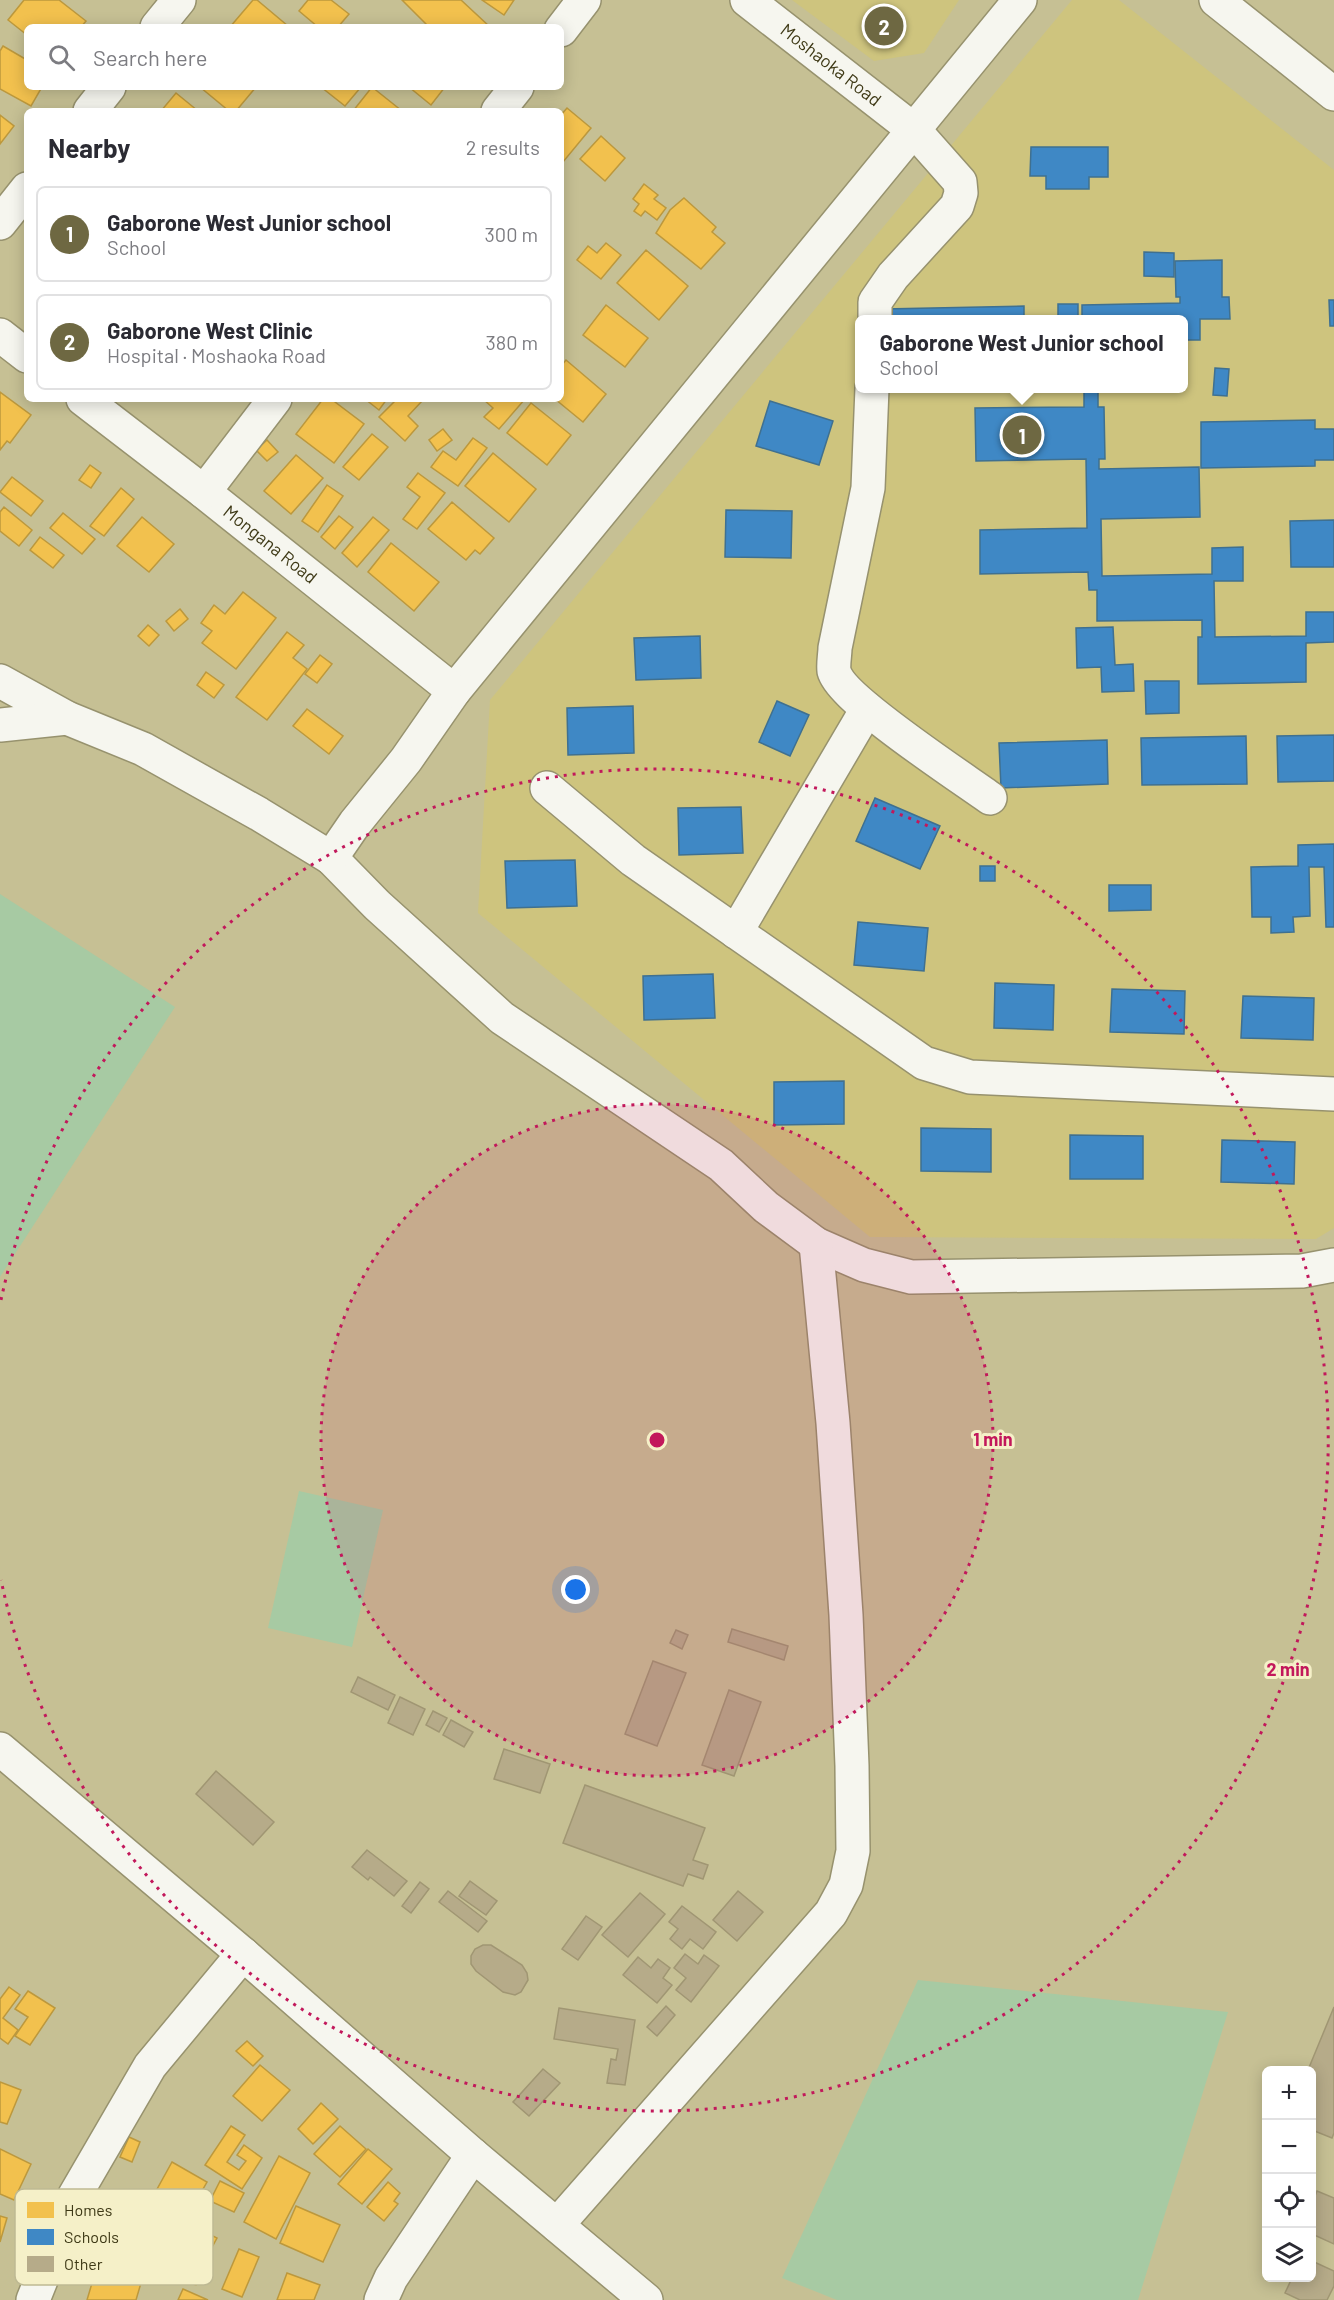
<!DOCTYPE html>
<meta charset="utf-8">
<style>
body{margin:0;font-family:Barlow,sans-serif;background:#f7f7f7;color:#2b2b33}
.controls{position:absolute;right:18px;bottom:18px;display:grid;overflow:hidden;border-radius:9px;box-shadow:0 3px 15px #0003}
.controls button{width:54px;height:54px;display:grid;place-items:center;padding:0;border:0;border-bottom:2px solid #e1e1e2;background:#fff;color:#2b2b33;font:30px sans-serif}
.you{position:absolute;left:576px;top:1590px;width:21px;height:21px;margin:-15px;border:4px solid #fff;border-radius:50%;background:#1a73e8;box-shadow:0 0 0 9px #1a73e833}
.badge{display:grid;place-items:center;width:39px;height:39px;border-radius:50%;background:#6e6842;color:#fff;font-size:20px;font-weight:700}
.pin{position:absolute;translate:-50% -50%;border:3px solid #fff;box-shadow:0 2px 6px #0006}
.popup{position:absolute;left:855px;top:315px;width:333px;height:78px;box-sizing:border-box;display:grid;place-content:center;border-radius:9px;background:#fff;filter:drop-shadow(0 2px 4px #0005);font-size:20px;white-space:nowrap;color:#7c7c81}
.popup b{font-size:22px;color:#2b2b33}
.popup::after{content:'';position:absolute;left:50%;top:100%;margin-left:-12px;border:12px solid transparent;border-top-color:#fff}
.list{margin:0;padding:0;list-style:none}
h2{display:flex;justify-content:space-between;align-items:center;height:78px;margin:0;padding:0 24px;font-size:26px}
h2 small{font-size:20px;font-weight:400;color:#7c7c81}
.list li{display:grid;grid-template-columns:39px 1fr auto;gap:18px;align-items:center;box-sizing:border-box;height:96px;margin:0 12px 12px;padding:0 12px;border:2px solid #e1e1e2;border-radius:9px}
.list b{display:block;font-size:22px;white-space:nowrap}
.list p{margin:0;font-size:20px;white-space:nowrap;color:#7c7c81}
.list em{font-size:20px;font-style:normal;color:#7c7c81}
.icon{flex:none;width:33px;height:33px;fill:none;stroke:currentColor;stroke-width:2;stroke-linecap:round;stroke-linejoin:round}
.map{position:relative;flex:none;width:1334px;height:2300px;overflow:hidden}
.search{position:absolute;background:#fff;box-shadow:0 3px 15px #0003;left:24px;top:24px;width:540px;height:66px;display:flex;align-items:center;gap:15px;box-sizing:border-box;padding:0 21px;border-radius:9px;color:#7c7c81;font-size:22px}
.panel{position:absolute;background:#fff;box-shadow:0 3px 15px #0003;left:24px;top:108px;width:540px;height:294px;border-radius:9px}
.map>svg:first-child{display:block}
</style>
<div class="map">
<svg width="1334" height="2300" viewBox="0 0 1334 2300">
<rect width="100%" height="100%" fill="#c6c094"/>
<g fill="#cec47e" fill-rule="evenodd">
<polygon points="792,0 959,0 924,53 874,61"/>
<path d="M 1072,0 L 1119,0 L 1334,170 L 1334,1228 L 1316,1239 L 870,1237 L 478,913 L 490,700 ZM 860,320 L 1184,320 L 1184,388 L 860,388 Z"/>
</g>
<g fill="#a7caa3">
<polygon points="0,894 175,1007 0,1277"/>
<polygon points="299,1491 383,1510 352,1647 268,1628"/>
<polygon points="918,1980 1228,2012 1138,2300 837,2300 782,2278"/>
</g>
<g fill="#f2c14e" stroke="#bc983d" stroke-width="1.5">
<polygon points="24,0 59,0 86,21 81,27 27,27 27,35 8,20"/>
<polygon points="253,0 257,0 288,26 230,27"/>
<polygon points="308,0 331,0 349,14 338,27 318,27 299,11"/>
<polygon points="402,0 461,0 490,27 429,27"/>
<polygon points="482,0 514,0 504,15"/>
<polygon points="3,46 27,60 27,87 42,87 31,106 0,89 0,51"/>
<polygon points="200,87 256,87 236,111 229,111"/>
<polygon points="321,87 361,87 345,106"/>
<polygon points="372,87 402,111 353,111"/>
<polygon points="409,87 445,87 431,105"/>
<polygon points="176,93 198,111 161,111"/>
<polygon points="567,108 591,128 563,162 561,160 561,115"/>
<polygon points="0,115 14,126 0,144"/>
<polygon points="601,136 625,158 605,181 580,159"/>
<polygon points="644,184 658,195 654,199 666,208 657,220 645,211 641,216 634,211 639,204 633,199"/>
<polygon points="684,198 716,227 712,232 725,243 701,269 656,233 670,210"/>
<polygon points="606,243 621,255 601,279 577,260 588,246 597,253"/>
<polygon points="646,250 688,286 659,320 617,283"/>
<polygon points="606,305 648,338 625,367 583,335"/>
<polygon points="566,360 606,394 583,422 555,399 561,399 561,366"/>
<polygon points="0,392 31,415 10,443 7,441 0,450"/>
<polygon points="323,399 331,399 364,424 334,463 296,434"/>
<polygon points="365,399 387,399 379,410"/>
<polygon points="397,399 423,400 408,416 418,426 405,441 379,417"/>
<polygon points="483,399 525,399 499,429 484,417 493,408"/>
<polygon points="531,403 571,435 547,465 507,433"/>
<polygon points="443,429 452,440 437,451 429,440"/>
<polygon points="372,434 388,447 359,480 343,467"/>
<polygon points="473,438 487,448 458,486 431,467 443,451 456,460"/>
<polygon points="267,440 278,452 267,461 256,450"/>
<polygon points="493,453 536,489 509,522 465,486"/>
<polygon points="296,455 323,478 291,514 264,491"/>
<polygon points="90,465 101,473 91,488 79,480"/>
<polygon points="418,473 445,493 417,529 403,519 420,497 407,487"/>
<polygon points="12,477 43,501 31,516 0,492"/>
<polygon points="327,485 343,496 318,532 302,521"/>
<polygon points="121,488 134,499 104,536 90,526"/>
<polygon points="452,502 494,538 480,554 475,550 466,560 428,529"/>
<polygon points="4,507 32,530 19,546 0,531 0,512"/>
<polygon points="63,513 95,539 82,554 50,528"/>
<polygon points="339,516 353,527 335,549 321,537"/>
<polygon points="142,517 174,544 149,572 117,546"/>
<polygon points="373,517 389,530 357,567 342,553"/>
<polygon points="40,537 64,555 53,568 30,550"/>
<polygon points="391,543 439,582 414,611 368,572"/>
<polygon points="243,592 276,618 236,669 202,643 212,631 201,623 214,605 225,614"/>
<polygon points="180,609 188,619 174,631 166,621"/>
<polygon points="148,625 159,635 149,646 138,636"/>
<polygon points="287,632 304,645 293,658 307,669 267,720 236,697"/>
<polygon points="320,655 332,664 317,683 305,674"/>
<polygon points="206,672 224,685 214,698 197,685"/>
<polygon points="307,709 343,736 329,754 293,726"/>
<polygon points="9,1987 20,1995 3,2018 18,2030 8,2044 0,2038 0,1999"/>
<polygon points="28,1991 55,2008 30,2045 15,2036 28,2017 15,2009"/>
<polygon points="247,2041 263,2056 253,2066 236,2051"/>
<polygon points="260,2065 290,2090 262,2121 233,2096"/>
<polygon points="0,2082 21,2090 7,2124 0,2122"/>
<polygon points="321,2103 338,2119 313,2144 298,2129"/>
<polygon points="231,2126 245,2135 227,2162 239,2170 246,2161 237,2155 244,2145 262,2158 242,2189 205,2165"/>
<polygon points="340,2126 366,2149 340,2177 314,2154"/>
<polygon points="129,2137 140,2142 132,2162 120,2157"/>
<polygon points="0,2149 31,2164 14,2200 0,2194"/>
<polygon points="368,2149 392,2169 362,2204 338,2184"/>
<polygon points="279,2156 310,2173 276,2239 244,2222"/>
<polygon points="172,2162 207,2182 191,2210 156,2191"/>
<polygon points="220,2181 244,2193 234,2212 210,2201"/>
<polygon points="388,2182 400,2193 394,2201 398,2204 384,2221 367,2207"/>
<polygon points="124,2204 167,2222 150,2262 107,2244"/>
<polygon points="296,2206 340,2225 323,2262 280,2243"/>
<polygon points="0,2216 7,2218 0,2242"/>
<polygon points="170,2232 186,2238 174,2270 157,2265"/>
<polygon points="209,2234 217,2238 211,2249 203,2245"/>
<polygon points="239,2249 259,2257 242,2297 222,2289"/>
<polygon points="189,2253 205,2258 196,2285 179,2279"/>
<polygon points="98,2263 143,2276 136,2300 87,2300"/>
<polygon points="287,2273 320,2285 314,2300 277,2300"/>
<polygon points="183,2289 208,2300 178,2300"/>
</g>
<g fill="#3f88c5" stroke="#3f7090" stroke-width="1.5">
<polygon points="1031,147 1108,147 1108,177 1089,177 1089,189 1046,189 1046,176 1030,176"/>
<polygon points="1144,252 1174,253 1174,277 1144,276"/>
<polygon points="1222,260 1222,297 1229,297 1230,319 1200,319 1200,340 1184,340 1184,320 1082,320 1082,305 1180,303 1180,297 1176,297 1175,261"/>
<polygon points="1329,300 1334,300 1334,326 1330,326"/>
<rect x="1058" y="304" width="20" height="16"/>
<polygon points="1024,306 1024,320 884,320 884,309"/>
<polygon points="1215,368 1229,369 1227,396 1213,395"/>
<polygon points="1084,388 1098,388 1098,407 1104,407 1105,459 1099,459 1099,469 1199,467 1200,517 1101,519 1102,576 1212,574 1212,548 1243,547 1243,581 1214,581 1215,637 1306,636 1306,612 1334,612 1334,642 1306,643 1306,682 1198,684 1198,637 1202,637 1202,620 1097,621 1097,590 1089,590 1088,572 980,574 980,530 1087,528 1086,459 976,461 975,408 1084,407"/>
<polygon points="770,401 833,421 819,465 756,446"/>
<polygon points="1315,420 1315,429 1334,429 1334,460 1315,460 1315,466 1201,468 1201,422"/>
<polygon points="726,510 792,511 791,558 725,557"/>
<polygon points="1334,520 1334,567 1291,567 1290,521"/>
<polygon points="1113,627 1115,665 1133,664 1134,691 1102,692 1101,667 1077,668 1076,628"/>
<polygon points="700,636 701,678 636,680 634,638"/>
<polygon points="1145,681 1179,681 1179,713 1146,714"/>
<polygon points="777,701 809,715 790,756 759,742"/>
<polygon points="633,706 634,753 568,755 567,708"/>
<polygon points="1334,735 1334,781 1278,782 1277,736"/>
<polygon points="1246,736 1247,784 1142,785 1141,738"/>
<polygon points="1107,740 1108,784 1001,788 999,743"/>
<polygon points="875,798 940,826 920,869 856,841"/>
<polygon points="741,807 743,853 679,855 678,808"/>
<polygon points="1334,844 1334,927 1326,927 1324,867 1309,867 1310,916 1293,917 1294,932 1271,933 1271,917 1252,917 1251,867 1298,866 1298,845"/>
<polygon points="575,860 577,906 507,908 505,861"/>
<rect x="980" y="866" width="15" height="15"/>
<polygon points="1109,885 1151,885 1151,910 1109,911"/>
<polygon points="858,922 928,928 924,971 854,965"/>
<polygon points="713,974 715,1018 644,1020 643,976"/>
<polygon points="995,983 1054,985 1053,1030 994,1028"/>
<polygon points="1112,989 1185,991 1184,1034 1110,1032"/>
<polygon points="1243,996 1314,998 1313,1040 1241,1038"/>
<polygon points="844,1081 844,1124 774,1125 774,1082"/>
<polygon points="921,1128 991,1129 991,1172 921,1171"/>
<polygon points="1070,1135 1143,1136 1143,1179 1070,1179"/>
<polygon points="1222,1140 1295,1142 1294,1184 1221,1182"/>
</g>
<g fill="#b6ab89" stroke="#a09673" stroke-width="1.5">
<polygon points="732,1629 788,1646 784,1660 728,1642"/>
<polygon points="676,1630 688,1635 682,1649 670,1643"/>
<polygon points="653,1661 686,1673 657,1746 625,1734"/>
<polygon points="358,1677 395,1695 388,1710 351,1692"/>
<polygon points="729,1690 761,1702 734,1776 702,1765"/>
<polygon points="400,1697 425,1709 413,1735 388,1723"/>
<polygon points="433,1711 447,1718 439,1732 426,1725"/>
<polygon points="451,1720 473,1732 464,1747 443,1735"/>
<polygon points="504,1749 550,1764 540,1793 494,1779"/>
<polygon points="216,1771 274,1822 253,1845 196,1794"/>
<polygon points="585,1785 705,1828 693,1860 708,1865 703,1879 688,1874 683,1886 563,1843"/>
<polygon points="367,1850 407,1881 394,1896 370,1877 368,1880 352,1867"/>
<polygon points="470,1881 497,1901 486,1915 459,1896"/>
<polygon points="420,1882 429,1889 411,1913 402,1906"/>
<polygon points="448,1891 487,1921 478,1932 439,1902"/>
<polygon points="738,1891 763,1912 737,1941 713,1920"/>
<polygon points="640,1893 665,1914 628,1957 602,1935"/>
<polygon points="682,1906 716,1932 703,1949 690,1939 682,1949 670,1939 678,1929 669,1922"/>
<polygon points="586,1916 602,1927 578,1960 562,1949"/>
<polygon points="483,1945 491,1945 522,1965 527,1973 528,1980 521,1992 515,1995 503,1992 476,1971 471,1964 471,1956 475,1949"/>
<polygon points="685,1954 698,1964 704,1955 719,1966 691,2002 676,1990 686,1978 674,1968"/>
<polygon points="638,1957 651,1968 658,1959 670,1968 663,1978 672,1985 657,2003 623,1975"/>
<polygon points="666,2006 675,2015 657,2036 647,2027"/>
<polygon points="1334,2007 1334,2133 1332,2138 1312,2130 1312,2070 1308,2070"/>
<polygon points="559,2008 635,2020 625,2085 607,2083 611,2059 616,2060 618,2049 554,2039"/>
<polygon points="543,2069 560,2083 529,2116 513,2102"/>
<polygon points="1317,2191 1334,2198 1334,2244 1312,2234 1312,2203"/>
<polygon points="1312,2261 1334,2271 1334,2286 1327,2300 1300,2300 1285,2293 1292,2278 1312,2278"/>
</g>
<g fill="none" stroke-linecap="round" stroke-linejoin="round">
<g stroke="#97926e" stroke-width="36">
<g id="minor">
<path id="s1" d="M 747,0 L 914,130 L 960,182 L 961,193 L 957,206 L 893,276 L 875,302 L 875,320"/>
<polyline points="1020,0 454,691 406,760 355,823 331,858 377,905 502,1018 721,1165 766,1207 816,1244 864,1265 911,1277 1302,1271 1334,1265"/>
<polyline points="1216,0 1334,94"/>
<polyline points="157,27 179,0"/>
<polyline points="561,30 584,0"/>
<polyline points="90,111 109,87"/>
<polyline points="498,111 517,87"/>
<polyline points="0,223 27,189"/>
<polyline points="0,335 27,356"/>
<path d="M 872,388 L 868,488 L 835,648 C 835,654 833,664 834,671 C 841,699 961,777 990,798"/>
<path id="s2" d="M 83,399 L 204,492 L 454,691"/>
<polyline points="204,492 275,399"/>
<polyline points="0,681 67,718 143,749 259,814 331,858"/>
<polyline points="0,725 67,718"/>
<polyline points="547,788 633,860 924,1063 970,1077 1334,1094"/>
<polyline points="736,932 867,709"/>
<polyline points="0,1749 243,1954 473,2155 646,2300"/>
<polyline points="557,2225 831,1913 846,1885 853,1851 852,1766 846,1615 833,1423 816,1244"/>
<polyline points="33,2300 75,2195 150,2066 243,1954"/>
<polyline points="381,2300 391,2278 473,2155"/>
</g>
</g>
<use href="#minor" stroke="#f6f6ef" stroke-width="33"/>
</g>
<circle cx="657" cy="1440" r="336" fill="#c2185b" fill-opacity=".12"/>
<g fill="none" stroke="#c2185b" stroke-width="3" stroke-dasharray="3 6">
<circle cx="657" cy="1440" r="336"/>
<path d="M1 1300A671 671 0 1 1 1 1580"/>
</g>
<g text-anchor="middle" stroke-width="6" stroke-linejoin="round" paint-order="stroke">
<g font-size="18" fill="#3e3916" stroke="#f5f0c8">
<text dy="6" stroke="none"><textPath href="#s1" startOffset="106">Moshaoka Road</textPath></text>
<text dy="6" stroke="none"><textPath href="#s2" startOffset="237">Mongana Road</textPath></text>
</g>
</g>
<rect x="15" y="2189" width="198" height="96" rx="9" fill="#f5f0c8" stroke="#beb993" stroke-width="1.5"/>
<rect x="27" y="2202" width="27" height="16" fill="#f2c14e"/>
<rect x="27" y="2229" width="27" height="16" fill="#3f88c5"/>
<rect x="27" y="2256" width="27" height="16" fill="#b6ab89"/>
<g font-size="16" fill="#3e3916">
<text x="64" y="2216">Homes</text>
<text x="64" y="2243">Schools</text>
<text x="64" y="2270">Other</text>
</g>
<circle cx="657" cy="1440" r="9" fill="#c2185b" stroke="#f5f0c8" stroke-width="3"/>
<g font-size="18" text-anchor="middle" font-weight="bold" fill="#c2185b" stroke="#f5f0c8" stroke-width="6" stroke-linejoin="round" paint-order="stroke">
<text x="993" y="1446">1 min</text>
<text x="1288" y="1676">2 min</text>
</g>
</svg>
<div class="controls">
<button>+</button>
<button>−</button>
<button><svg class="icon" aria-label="locate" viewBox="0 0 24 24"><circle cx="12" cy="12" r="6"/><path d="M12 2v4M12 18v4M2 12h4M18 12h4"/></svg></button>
<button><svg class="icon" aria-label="layers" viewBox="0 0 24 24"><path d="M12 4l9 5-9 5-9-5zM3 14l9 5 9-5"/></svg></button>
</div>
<div class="you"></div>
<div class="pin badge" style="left:1022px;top:435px">1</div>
<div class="popup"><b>Gaborone West Junior school</b>School</div>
<div class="pin badge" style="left:884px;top:26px">2</div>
<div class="search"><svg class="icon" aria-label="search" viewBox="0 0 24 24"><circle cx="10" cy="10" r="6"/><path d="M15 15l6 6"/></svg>Search here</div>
<section class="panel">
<h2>Nearby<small>2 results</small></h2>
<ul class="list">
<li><span class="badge">1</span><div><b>Gaborone West Junior school</b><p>School</p></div><em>300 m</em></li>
<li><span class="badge">2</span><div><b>Gaborone West Clinic</b><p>Hospital · Moshaoka Road</p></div><em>380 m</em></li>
</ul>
</section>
</div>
